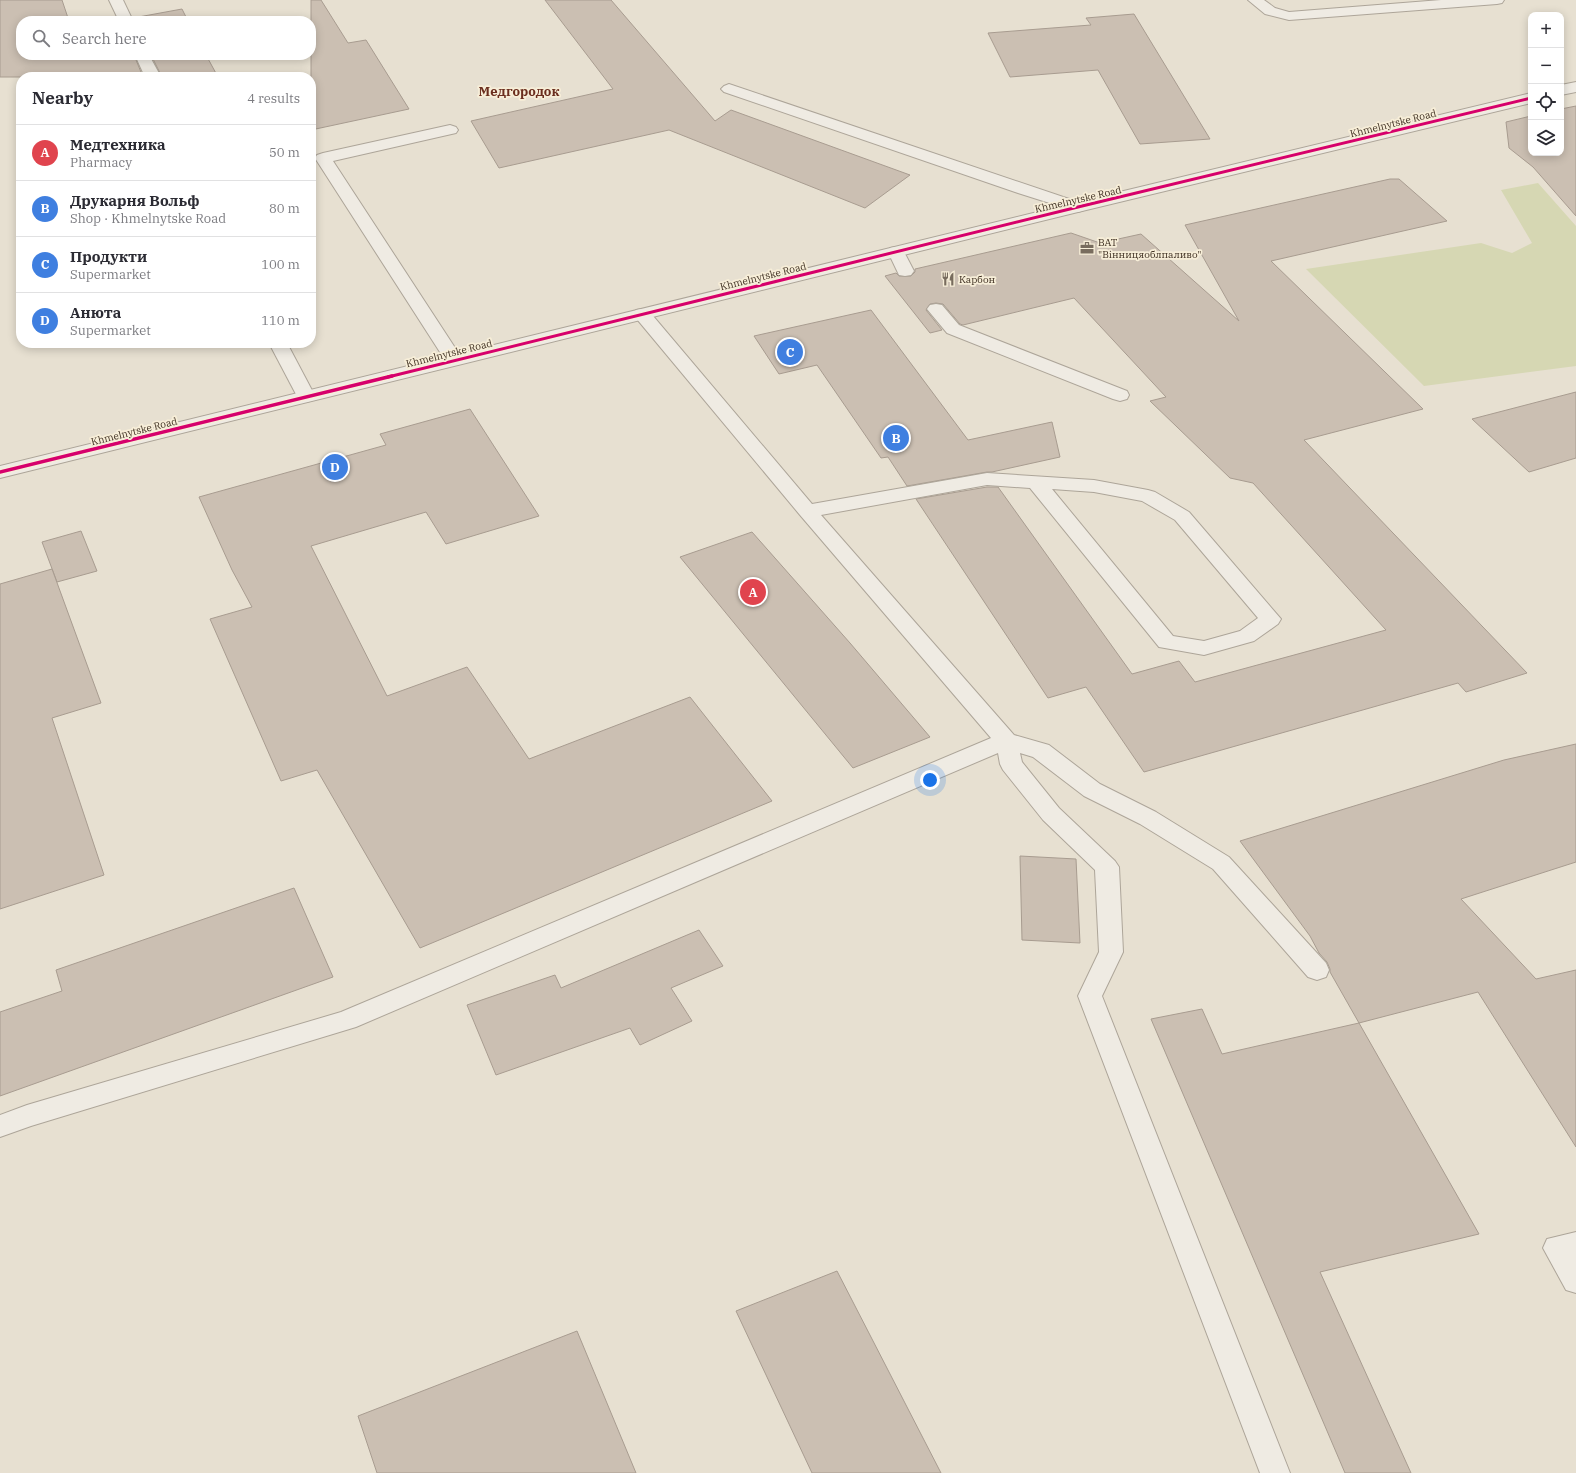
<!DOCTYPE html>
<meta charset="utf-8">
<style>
body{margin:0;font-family:"IBM Plex Serif",serif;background:#f7f7f7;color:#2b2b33}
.controls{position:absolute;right:12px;top:12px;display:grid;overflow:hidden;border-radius:8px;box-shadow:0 2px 10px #0003}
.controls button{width:36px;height:36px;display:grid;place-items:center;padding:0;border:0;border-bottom:1px solid #e1e1e2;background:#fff;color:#2b2b33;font:20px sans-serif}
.you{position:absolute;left:930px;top:780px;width:14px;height:14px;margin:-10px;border:3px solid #fff;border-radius:50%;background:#1a73e8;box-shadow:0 0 0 6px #1a73e833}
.badge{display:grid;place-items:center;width:26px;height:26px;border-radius:50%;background:#786c5e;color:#fff;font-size:13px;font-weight:700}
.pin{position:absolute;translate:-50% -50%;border:2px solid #fff;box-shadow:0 1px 4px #0006}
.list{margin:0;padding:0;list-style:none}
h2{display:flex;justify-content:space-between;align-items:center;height:52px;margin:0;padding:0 16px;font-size:17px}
h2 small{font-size:13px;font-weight:400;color:#7c7c81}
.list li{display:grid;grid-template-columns:26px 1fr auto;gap:12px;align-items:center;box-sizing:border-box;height:56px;padding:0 16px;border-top:1px solid #e1e1e2}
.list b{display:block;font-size:15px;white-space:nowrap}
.list p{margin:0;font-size:13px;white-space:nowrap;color:#7c7c81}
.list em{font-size:13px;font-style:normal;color:#7c7c81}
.icon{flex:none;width:22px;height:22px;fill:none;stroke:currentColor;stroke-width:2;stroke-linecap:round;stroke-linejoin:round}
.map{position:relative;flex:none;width:1576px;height:1473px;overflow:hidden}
.search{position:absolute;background:#fff;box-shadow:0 2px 10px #0003;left:16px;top:16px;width:300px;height:44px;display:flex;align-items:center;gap:10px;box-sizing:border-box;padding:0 14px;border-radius:16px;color:#7c7c81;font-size:15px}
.panel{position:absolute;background:#fff;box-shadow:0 2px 10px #0003;left:16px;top:72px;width:300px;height:276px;border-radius:16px}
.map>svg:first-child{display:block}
</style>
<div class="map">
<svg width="1576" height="1473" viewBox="0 0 1576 1473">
<rect width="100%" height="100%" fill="#e7e0d1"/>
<polygon fill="#d6d7b3" points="1538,183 1576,226 1576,366 1424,386 1306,269 1481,243 1512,253 1532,243 1501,190"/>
<g fill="#cbbfb2" stroke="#a89c90">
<polygon points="0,0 62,0 69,21 21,21 21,55 134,55 143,77 0,77"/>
<polygon points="311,0 321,0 348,43 366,40 409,109 311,130"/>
<polygon points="545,0 611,0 715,121 731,110 910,175 865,208 669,130 499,168 471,121 613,89"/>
<polygon points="182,9 188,21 134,21 133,18"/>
<polygon points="1134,14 1210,139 1140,144 1098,70 1010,77 988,33 1091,25 1086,18"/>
<polygon points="151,55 206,55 218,77 162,77"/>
<polygon points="1576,106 1576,216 1533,167 1509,148 1506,122 1531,116 1531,153 1561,153 1561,109"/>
<polygon points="1390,179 1399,179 1447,221 1271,261 1423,409 1304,440 1527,673 1466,692 1458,683 1144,772 1086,687 1048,698 916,499 987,487 998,487 1132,674 1179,661 1195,682 1386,630 1253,483 1230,478 1150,401 1166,397 1074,298 963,325 960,324 943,304 936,303 930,304 926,310 942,330 930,333 885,276 896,273 899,276 911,276 915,272 915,269 1071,233 1100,243 1141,234 1239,321 1185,225"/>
<polygon points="871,310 968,440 1052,422 1060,457 992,472 987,472 907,486 888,457 881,458 817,365 779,374 754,336"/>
<polygon points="1576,392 1576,458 1529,472 1472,419"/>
<polygon points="470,409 539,516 446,544 426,512 311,546 387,696 467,667 529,759 690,697 772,801 420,948 317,770 281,781 210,619 252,607 232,570 199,497 386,445 380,434"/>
<polygon points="81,531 97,571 57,582 42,542"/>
<polygon points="752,532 850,643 930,737 853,768 680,557"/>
<polygon points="52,569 101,703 52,718 104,875 0,909 0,584"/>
<polygon points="1576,744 1576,862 1461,899 1536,979 1576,970 1576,1147 1478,992 1359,1023 1479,1234 1320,1272 1411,1473 1345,1473 1151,1019 1202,1009 1222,1054 1359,1023 1330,972 1330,969 1327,962 1319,953 1310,936 1240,841 1504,760"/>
<polygon points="1020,856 1076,859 1080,943 1022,940"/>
<polygon points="294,888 333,977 0,1096 0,1012 62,991 56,970"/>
<polygon points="699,930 723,966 671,988 692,1021 640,1045 630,1028 496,1075 467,1005 555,975 561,988"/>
<polygon points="837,1271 941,1473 812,1473 736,1311"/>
<polygon points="577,1331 636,1473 377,1473 358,1416"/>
</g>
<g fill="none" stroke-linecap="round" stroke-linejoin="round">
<g stroke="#ada599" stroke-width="2">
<g id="service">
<polygon points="109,0 123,0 133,21 119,21"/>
<polygon points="1248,0 1264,0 1275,8 1289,12 1441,0 1504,0 1502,3 1497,4 1289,20 1265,14"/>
<polygon points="135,55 149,55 161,77 145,77"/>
<polygon points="729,84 1084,204 1086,207 1084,210 1078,212 1018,193 724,92 721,89 724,86"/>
<polygon points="450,125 456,127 458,130 456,133 333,161 463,360 460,364 454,365 448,364 445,360 315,158 317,155 323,153"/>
<polygon points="896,247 902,248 914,271 911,275 905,276 899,275 888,252 890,248"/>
<polygon points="936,304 942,305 959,325 1127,391 1129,395 1127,399 1120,401 1113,399 947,333 927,309 930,305"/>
<path d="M 642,309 L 648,310 L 812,504 L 987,473 L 1094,480 L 1148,490 L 1155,492 L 1189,512 L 1281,619 L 1278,624 L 1254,641 L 1204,655 L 1159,647 L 1030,488 L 987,485 L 821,515 L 1014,735 L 1049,745 L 1100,784 L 1156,812 L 1229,857 L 1326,963 L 1329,970 L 1326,977 L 1317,980 L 1308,977 L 1213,869 L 1140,824 L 1084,796 L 1033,757 L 1020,753 L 1022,762 L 1059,808 L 1115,861 L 1119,867 L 1123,952 L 1102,996 L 1290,1473 L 1260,1473 L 1078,996 L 1099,952 L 1095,870 L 1043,820 L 1003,770 L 1000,764 L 998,753 L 356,1027 L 31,1126 L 0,1137 L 0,1115 L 27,1105 L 341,1012 L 991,738 L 800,515 L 636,318 L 633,314 L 636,310 ZM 1052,489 L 1094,492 L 1142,501 L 1175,520 L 1258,618 L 1240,631 L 1204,641 L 1173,636 Z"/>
<polygon points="269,343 287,343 315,396 313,400 306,402 299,400"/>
<polygon points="1576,1232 1576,1293 1566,1290 1543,1248 1547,1239"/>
</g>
</g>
<g stroke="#ada599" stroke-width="2">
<g id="minor">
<polygon points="1576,82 1576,92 1561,95 1561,85"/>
<polygon points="1531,93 1531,103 1078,212 0,478 0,466 1078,202"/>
</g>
</g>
<use href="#service" fill="#efebe3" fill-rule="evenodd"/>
<use href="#minor" fill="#efebe3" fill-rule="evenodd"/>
<g stroke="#f7eed8" stroke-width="5">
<polyline id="cycleway-far1" points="388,377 1078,207 1531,98"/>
</g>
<g stroke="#f7eed8" stroke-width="6">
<polyline id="cycleway" points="0,472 392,376"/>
</g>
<use href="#cycleway-far1" stroke="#d6006c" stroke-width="3"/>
<use href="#cycleway" stroke="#d6006c" stroke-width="3.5"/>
</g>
<defs>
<g id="office-bare" transform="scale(1.08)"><path d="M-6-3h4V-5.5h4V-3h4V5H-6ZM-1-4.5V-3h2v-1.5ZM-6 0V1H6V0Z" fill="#786c5e" stroke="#f7eed8" stroke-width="2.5" paint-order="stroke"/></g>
<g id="restaurant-bare" transform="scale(1.08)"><path d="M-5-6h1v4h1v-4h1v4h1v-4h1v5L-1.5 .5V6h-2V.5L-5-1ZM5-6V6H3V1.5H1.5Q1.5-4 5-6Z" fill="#786c5e" stroke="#f7eed8" stroke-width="2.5" paint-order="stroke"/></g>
</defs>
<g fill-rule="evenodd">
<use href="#office-bare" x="1087" y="248"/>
<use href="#restaurant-bare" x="948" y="279"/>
</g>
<g text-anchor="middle" stroke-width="3.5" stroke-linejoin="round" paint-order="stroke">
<g font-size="10" fill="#3d2e20" stroke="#f7eed8">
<text transform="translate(1393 123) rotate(-14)" y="4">Khmelnytske Road</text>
<text transform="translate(1078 199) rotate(-13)" y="4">Khmelnytske Road</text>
<text transform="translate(763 276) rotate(-14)" y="4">Khmelnytske Road</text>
<text transform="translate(449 353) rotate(-14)" y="4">Khmelnytske Road</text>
<text transform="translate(134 431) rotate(-14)" y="4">Khmelnytske Road</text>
</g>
<g font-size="10" fill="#3d2e20" stroke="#f7eed8" text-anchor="start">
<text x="1098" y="246">ВАТ<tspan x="1098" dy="12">"Вінницяоблпаливо"</tspan></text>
<text x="959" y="283">Карбон</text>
</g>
<g font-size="13" font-weight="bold" fill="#6b2e1e" stroke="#f7eed8">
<text x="519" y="96">Медгородок</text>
</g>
</g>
</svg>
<div class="controls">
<button>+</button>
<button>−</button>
<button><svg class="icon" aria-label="locate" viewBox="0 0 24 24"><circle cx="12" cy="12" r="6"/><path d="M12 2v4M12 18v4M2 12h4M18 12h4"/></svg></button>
<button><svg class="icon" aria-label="layers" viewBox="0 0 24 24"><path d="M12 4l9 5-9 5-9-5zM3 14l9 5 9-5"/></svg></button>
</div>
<div class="you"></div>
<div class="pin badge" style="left:753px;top:592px;background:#e0444e">A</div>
<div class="pin badge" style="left:896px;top:438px;background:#3f7fe0">B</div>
<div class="pin badge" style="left:790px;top:352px;background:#3f7fe0">C</div>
<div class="pin badge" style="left:335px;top:467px;background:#3f7fe0">D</div>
<div class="search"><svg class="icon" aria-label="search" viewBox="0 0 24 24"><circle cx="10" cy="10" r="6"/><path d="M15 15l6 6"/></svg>Search here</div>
<section class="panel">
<h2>Nearby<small>4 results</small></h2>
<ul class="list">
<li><span class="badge" style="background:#e0444e">A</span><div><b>Медтехника</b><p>Pharmacy</p></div><em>50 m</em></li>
<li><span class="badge" style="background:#3f7fe0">B</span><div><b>Друкарня Вольф</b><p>Shop · Khmelnytske Road</p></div><em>80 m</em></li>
<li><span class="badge" style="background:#3f7fe0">C</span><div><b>Продукти</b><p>Supermarket</p></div><em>100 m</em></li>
<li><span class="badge" style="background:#3f7fe0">D</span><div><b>Анюта</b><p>Supermarket</p></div><em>110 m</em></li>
</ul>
</section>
</div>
